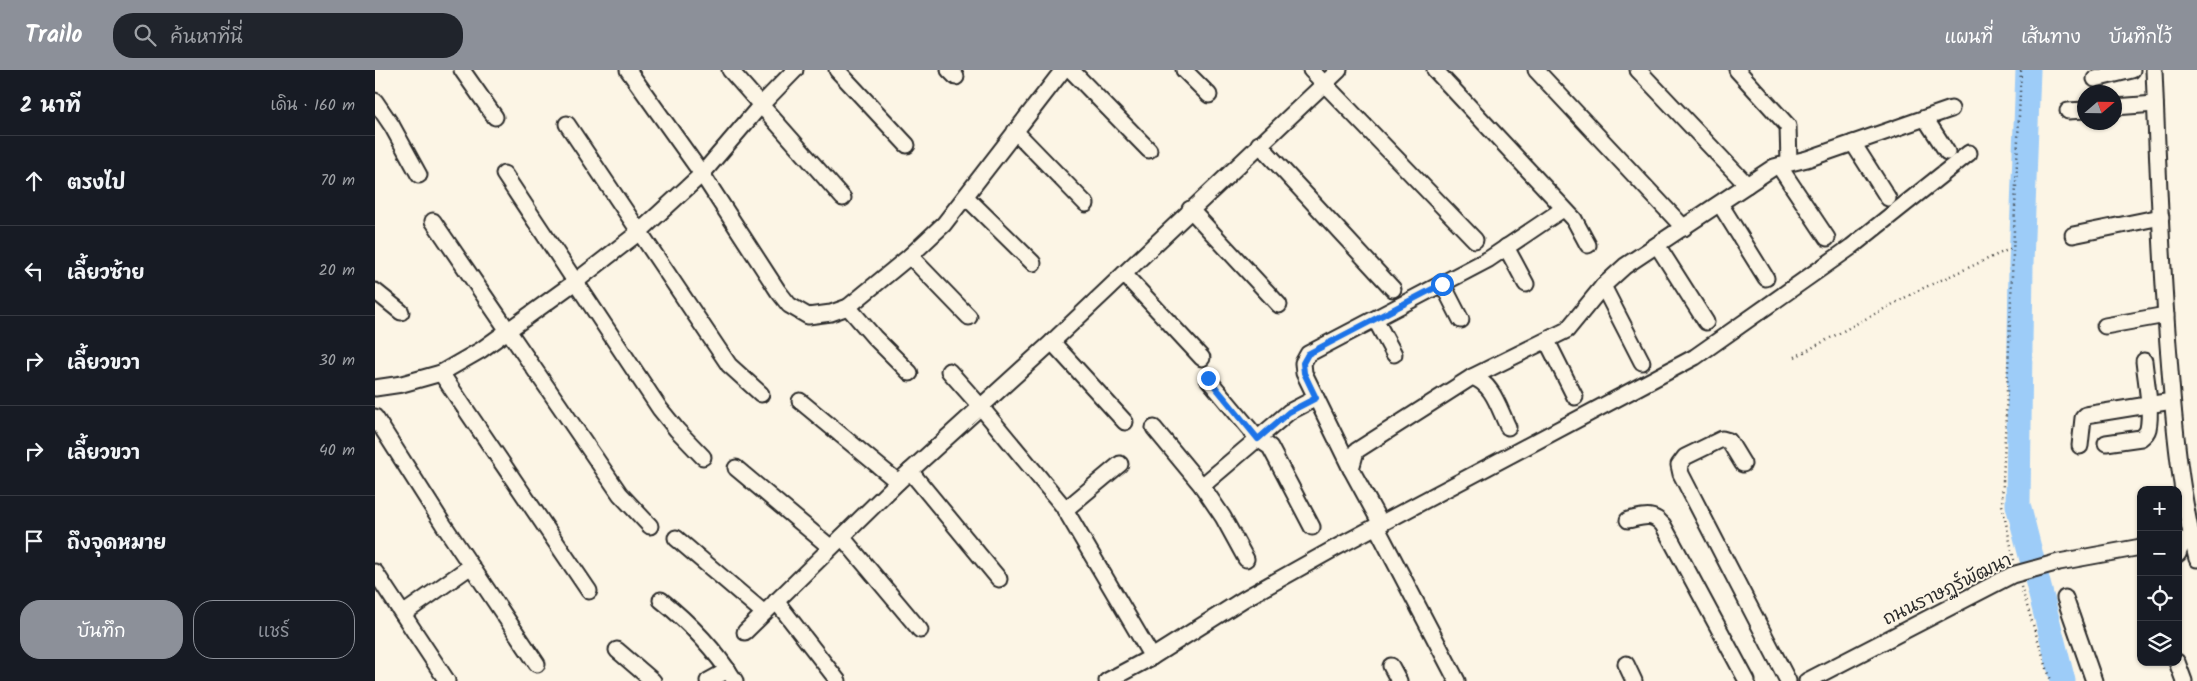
<!DOCTYPE html>
<html lang="th">
<meta charset="utf-8">
<style>
body{margin:0;font-family:Kalam,"Playpen Sans Thai",sans-serif;background:#20242c;color:#f1f3f6}
.controls{position:absolute;right:15px;bottom:15px;display:grid;overflow:hidden;border-radius:10px;box-shadow:0 1px 4px #0004}
.controls button{width:45px;height:45px;display:grid;place-items:center;padding:0;border:0;border-bottom:1px solid #363941;background:#171b24;color:#f1f3f6;font:25px sans-serif}
.compass{position:absolute;left:1702px;top:15px;width:45px;height:45px;border-radius:50%;background:#171b24;box-shadow:0 1px 4px #0004;rotate:70deg}
.stop{position:absolute;width:15px;height:15px;margin:-11px;border:4px solid #1a73e8;border-radius:50%;background:#fff}
.stop.end{background:#1a73e8;border-color:#fff;box-shadow:0 1px 5px #0008}
.list{margin:0;padding:0;list-style:none}
h2{display:flex;justify-content:space-between;align-items:center;height:65px;margin:0;padding:0 20px;font-size:21px}
h2 small{font-size:16px;font-weight:400;color:#9ea1a6}
.list li{display:grid;grid-template-columns:32px 1fr auto;gap:15px;align-items:center;box-sizing:border-box;height:90px;padding:0 20px;border-top:1px solid #363941}
.list b{display:block;font-size:19px;white-space:nowrap}
.list em{font-size:16px;font-style:normal;color:#9ea1a6}
.actions{display:flex;gap:10px;padding:15px 20px}
.actions a{flex:1;padding:11px 0;border:1px solid #8c9099;border-radius:20px;text-align:center;font-size:18px;color:#8c9099}
.actions .main{background:#8c9099;color:#fff}
.icon{flex:none;width:28px;height:28px;fill:none;stroke:currentColor;stroke-width:2;stroke-linecap:round;stroke-linejoin:round}
.map{position:relative;flex:none;width:1822px;height:611px;overflow:hidden}
header{display:flex;align-items:center;gap:30px;box-sizing:border-box;height:70px;padding:0 25px;background:#8c9099;color:#fff}
header strong{font-size:24px}
nav{display:flex;gap:28px;margin-inline-start:auto;font-size:18px}
.search{width:350px;height:45px;background:#20242c;display:flex;align-items:center;gap:12px;box-sizing:border-box;padding:0 18px;border-radius:20px;color:#9ea1a6;font-size:19px}
main{display:flex}
aside{flex:1;background:#171b24}
.map>svg:first-child{display:block}
</style>
<header>
<strong>Trailo</strong>
<div class="search"><svg class="icon" aria-label="search" viewBox="0 0 24 24"><circle cx="10" cy="10" r="6"/><path d="M15 15l6 6"/></svg>ค้นหาที่นี่</div>
<nav><a>แผนที่</a><a>เส้นทาง</a><a>บันทึกไว้</a></nav>
</header>
<main>
<aside>
<h2>2 นาที<small>เดิน · 160 m</small></h2>
<ul class="list">
<li><svg class="icon" aria-label="ahead" viewBox="0 0 24 24"><path d="M12 20V5M6 11l6-6 6 6"/></svg><div><b>ตรงไป</b></div><em>70 m</em></li>
<li><svg class="icon" aria-label="left" viewBox="0 0 24 24"><path d="M17 20v-9H6M10 6l-5 5 5 5"/></svg><div><b>เลี้ยวซ้าย</b></div><em>20 m</em></li>
<li><svg class="icon" aria-label="right" viewBox="0 0 24 24"><path d="M7 20v-9h11M14 6l5 5-5 5"/></svg><div><b>เลี้ยวขวา</b></div><em>30 m</em></li>
<li><svg class="icon" aria-label="right" viewBox="0 0 24 24"><path d="M7 20v-9h11M14 6l5 5-5 5"/></svg><div><b>เลี้ยวขวา</b></div><em>40 m</em></li>
<li><svg class="icon" aria-label="arrive" viewBox="0 0 24 24"><path d="M6 21V4h12l-3 4 3 4H6"/></svg><div><b>ถึงจุดหมาย</b></div></li>
</ul>
<div class="actions"><a class="main">บันทึก</a><a>แชร์</a></div>
</aside>
<div class="map">
<svg width="1822" height="611" viewBox="0 0 1822 611">
<rect width="100%" height="100%" fill="#fcf5e5"/>
<filter id="ink" filterUnits="userSpaceOnUse"><feTurbulence type="fractalNoise" baseFrequency=".02" numOctaves="2"/><feDisplacementMap in="SourceGraphic" scale="10" xChannelSelector="R" yChannelSelector="G"/><feConvolveMatrix kernelMatrix="1 2 1 2 8 2 1 2 1" color-interpolation-filters="sRGB"/></filter>
<g filter="url(#ink)">
<g fill="none" stroke-linecap="round" stroke-linejoin="round">
<polyline stroke="#9dccf8" stroke-width="25" points="1653,0 1646,194 1643,435 1688,611"/>
<g stroke="#2b2b2b" stroke-width="19">
<g id="minor">
<polyline points="87,0 120,47"/>
<polyline points="253,0 327,104 403,221 414,235 433,246 456,243 473,237 535,186 569,154 688,0"/>
<polyline points="355,0 468,128"/>
<polyline points="462,0 532,75"/>
<polyline points="574,0 581,7"/>
<polyline points="696,0 774,80"/>
<polyline points="809,0 834,25"/>
<polyline points="936,0 1100,170"/>
<polyline points="1060,0 1199,149 1213,175"/>
<polyline points="1161,0 1309,158"/>
<polyline points="1263,0 1372,115"/>
<polyline points="1362,0 1413,56 1414,93"/>
<path d="M 1779,0 C 1783,96 1786,192 1794,287 C 1799,354 1805,423 1822,489"/>
<polyline points="1720,9 1757,0"/>
<polyline points="0,31 17,56 44,105"/>
<polyline points="1740,37 1780,34"/>
<polyline points="1693,41 1710,40"/>
<polyline points="1550,48 1572,82"/>
<polyline points="192,54 354,295 386,324"/>
<polyline points="640,61 711,134"/>
<polyline points="1478,73 1513,128"/>
<polyline points="884,74 1018,219"/>
<polyline points="1404,96 1452,168"/>
<polyline points="129,104 285,339 302,360 328,387"/>
<polyline points="591,127 658,193"/>
<polyline points="1345,134 1391,208"/>
<polyline points="815,139 904,235"/>
<polyline points="58,151 245,424 275,456"/>
<polyline points="1698,165 1786,147"/>
<polyline points="1282,175 1331,252"/>
<polyline points="1131,177 1151,214"/>
<polyline points="535,186 594,247"/>
<polyline points="749,204 827,288"/>
<polyline points="1067,213 1086,250"/>
<polyline points="1228,216 1267,292"/>
<polyline points="0,221 26,242"/>
<polyline points="473,237 499,267 535,303"/>
<polyline points="1000,249 1019,284"/>
<polyline points="1730,256 1791,245"/>
<polyline points="1172,271 1200,327"/>
<polyline points="677,272 750,352"/>
<polyline points="574,301 605,336 688,436 777,587"/>
<polyline points="66,303 214,521"/>
<polyline points="1097,307 1192,260 1228,216 1250,196 1399,97 1432,89 1576,39"/>
<polyline points="833,309 883,369 895,377 937,457"/>
<polyline points="0,318 27,314 66,303 106,280 200,212 263,163 327,104 385,36 420,0"/>
<polyline points="425,331 523,412"/>
<polyline points="0,347 68,454 162,594"/>
<polyline points="779,358 827,416 848,447 871,489"/>
<path d="M 1731,373 L 1766,368 C 1770,365 1772,363 1773,359 C 1777,340 1771,311 1769,291"/>
<polyline points="1705,376 1708,348 1711,345 1797,331"/>
<polyline points="1368,394 1354,371 1347,369 1310,387 1304,395 1306,404 1413,611"/>
<polyline points="361,398 455,477"/>
<polyline points="976,399 929,303 928,293 933,284 1114,189 1188,139"/>
<polyline points="535,401 624,509"/>
<polyline points="827,416 914,342 941,328"/>
<polyline points="690,440 745,394"/>
<path d="M 1253,450 C 1268,447 1277,442 1288,455 L 1372,611"/>
<path d="M 1006,454 L 976,399 L 981,381 L 1097,307 C 1118,313 1124,339 1133,357"/>
<polyline points="1001,456 1082,611"/>
<polyline points="467,467 545,560"/>
<polyline points="301,468 389,543"/>
<polyline points="1803,484 1808,470"/>
<polyline points="0,502 72,611"/>
<polyline points="1690,528 1719,611"/>
<path d="M 286,530 C 316,554 339,578 360,611"/>
<polyline points="401,531 463,611"/>
<polyline points="28,544 96,496"/>
<polyline points="370,562 523,412 677,272 964,0"/>
<polyline points="242,580 278,611"/>
<polyline points="1802,592 1809,611"/>
<polyline points="1251,594 1259,611"/>
<polyline points="1016,596 1024,611"/>
<polyline points="333,611 353,600"/>
<polyline points="732,611 777,587 869,529 962,477 1320,287 1476,177 1594,83"/>
<polyline points="1432,611 1637,505 1684,492 1766,477"/>
</g>
</g>
<g stroke="#2b2b2b" stroke-width="2.5" stroke-dasharray="1 4" stroke-linecap="butt">
<polyline points="1420,287 1544,220 1637,178"/>
<polyline points="1639,490 1627,435 1646,0"/>
<polyline points="1646,517 1676,611"/>
</g>
<use href="#minor" stroke="#fcf5e5" stroke-width="15"/>
</g>
</g>
<g fill="none" stroke-linecap="round" stroke-linejoin="round" filter="url(#ink)">
<polyline stroke="#1a73e8" stroke-width="6" points="833,308 883,369 914,342 941,328 929,303 928,293 933,284 1067,214"/>
</g>
<g text-anchor="middle" stroke-width="4" stroke-linejoin="round" paint-order="stroke">
<g font-size="18" fill="#2b2b2b" stroke="#fcf5e5">
<text transform="translate(1572 519) rotate(-26)" y="6">ถนนราษฏร์พัฒนา</text>
</g>
</g>
</svg>
<div class="controls">
<button>+</button>
<button>−</button>
<button><svg class="icon" aria-label="locate" viewBox="0 0 24 24"><circle cx="12" cy="12" r="6"/><path d="M12 2v4M12 18v4M2 12h4M18 12h4"/></svg></button>
<button><svg class="icon" aria-label="layers" viewBox="0 0 24 24"><path d="M12 4l9 5-9 5-9-5zM3 14l9 5 9-5"/></svg></button>
</div>
<svg class="compass" viewBox="-18 -18 36 36"><path d="M0-13l5 13h-10z" fill="#e53935"/><path d="M0 13l5-13h-10z" fill="#9ea1a6"/></svg>
<div class="stop" style="left:1067px;top:214px"></div>
<div class="stop end" style="left:833px;top:308px"></div>
</div>
</main>
